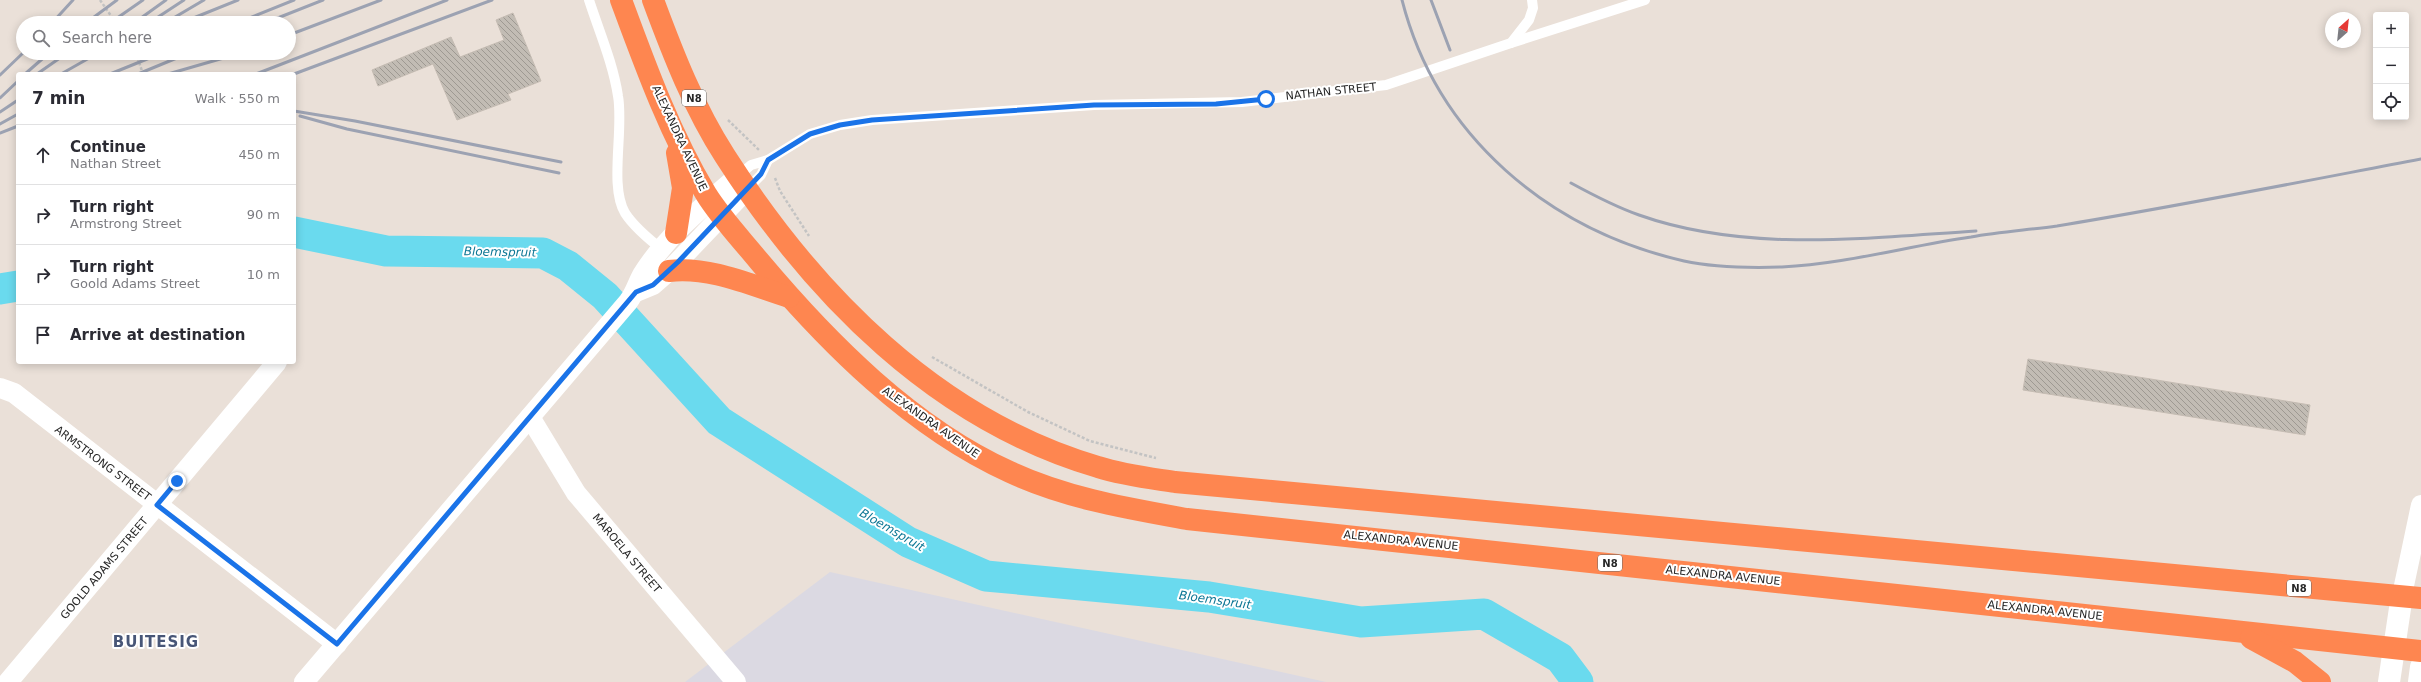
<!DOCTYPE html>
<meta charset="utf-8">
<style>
body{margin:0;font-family:"DejaVu Sans",sans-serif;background:#f7f7f7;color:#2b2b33}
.controls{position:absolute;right:12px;top:12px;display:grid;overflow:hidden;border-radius:4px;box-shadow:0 2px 10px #0003}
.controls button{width:36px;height:36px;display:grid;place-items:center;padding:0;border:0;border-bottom:1px solid #e1e1e2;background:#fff;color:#2b2b33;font:20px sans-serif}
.compass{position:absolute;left:2325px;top:12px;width:36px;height:36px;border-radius:50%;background:#fff;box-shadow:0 2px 10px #0003;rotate:27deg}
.stop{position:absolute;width:12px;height:12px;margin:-9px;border:3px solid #1a73e8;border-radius:50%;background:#fff}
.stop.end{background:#1a73e8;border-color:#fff;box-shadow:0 1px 4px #0008}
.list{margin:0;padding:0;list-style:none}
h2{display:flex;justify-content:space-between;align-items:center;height:52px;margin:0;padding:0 16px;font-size:17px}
h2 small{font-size:13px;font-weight:400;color:#7c7c81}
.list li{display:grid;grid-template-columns:26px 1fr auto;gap:12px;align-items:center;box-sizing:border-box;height:60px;padding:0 16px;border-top:1px solid #e1e1e2}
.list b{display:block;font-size:15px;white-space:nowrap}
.list p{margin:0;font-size:13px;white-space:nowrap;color:#7c7c81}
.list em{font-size:13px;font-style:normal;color:#7c7c81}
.icon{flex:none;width:22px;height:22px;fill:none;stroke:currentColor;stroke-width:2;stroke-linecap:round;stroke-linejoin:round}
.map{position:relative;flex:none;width:2421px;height:682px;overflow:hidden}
.search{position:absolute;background:#fff;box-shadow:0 2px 10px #0003;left:16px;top:16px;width:280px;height:44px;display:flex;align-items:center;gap:10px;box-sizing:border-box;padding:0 14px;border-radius:22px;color:#7c7c81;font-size:15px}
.panel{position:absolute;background:#fff;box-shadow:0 2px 10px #0003;left:16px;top:72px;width:280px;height:292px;border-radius:4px}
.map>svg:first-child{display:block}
</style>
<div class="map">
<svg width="2421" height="682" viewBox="0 0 2421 682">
<defs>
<pattern id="building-back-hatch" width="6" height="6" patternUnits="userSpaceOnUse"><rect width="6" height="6" fill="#c2bcb4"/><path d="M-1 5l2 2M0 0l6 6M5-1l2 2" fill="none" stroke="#9e9992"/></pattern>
</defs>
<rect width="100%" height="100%" fill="#eae0d8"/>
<polygon fill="#dbd9e2" points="830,572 1326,682 685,682"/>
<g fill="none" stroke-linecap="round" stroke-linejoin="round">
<g stroke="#6adaee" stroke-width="31">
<polyline points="294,232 386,251 543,253 568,266 605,296 719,421 908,542 986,576 1209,597 1361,622 1484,614 1560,658 1578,682"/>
<polyline points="0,289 18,286"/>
</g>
</g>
<g fill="url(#building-back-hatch)" stroke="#c5bcb3">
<polygon points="513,13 541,81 508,94 511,100 457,120 433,64 378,86 372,70 451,37 460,57 504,40 496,20"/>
<polygon points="2028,359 2310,405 2305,435 2023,390"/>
</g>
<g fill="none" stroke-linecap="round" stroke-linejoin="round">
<g stroke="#c3c3c3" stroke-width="2.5" stroke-dasharray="3 2" stroke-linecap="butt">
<polyline points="100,0 116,23"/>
<polyline points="136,53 143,74"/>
<polyline points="728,120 759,150"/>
<polyline points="775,178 780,191 809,236"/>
<polyline points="932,357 1028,412 1090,441 1156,458"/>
</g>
<g stroke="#fff" stroke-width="10">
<path d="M 589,0 C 599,31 613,63 618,96 C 624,130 609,186 625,213 C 634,227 651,241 664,251"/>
<polyline points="1511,43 1645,0"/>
<polyline points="738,176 751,165 768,160 810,134 840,125 872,120 1094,105 1242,102 1386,85 1511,43 1529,20 1533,8 1532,0"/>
<polyline points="748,188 761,175 768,160"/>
</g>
<g stroke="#fff" stroke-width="20">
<polyline points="636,292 653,285 669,271 748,188"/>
<polyline points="0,388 14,393 337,644"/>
<polyline points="530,417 576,493 736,682"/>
<polyline points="2402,595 2421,505"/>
<polyline points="8,682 277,362"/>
<path d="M 304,682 L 628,302 C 635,293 637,284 642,275 C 666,236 705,205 738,176"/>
</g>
<g stroke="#fff" stroke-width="22">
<polyline points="2389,682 2402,595"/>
<polyline points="2419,682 2421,667"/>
</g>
<g stroke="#fe8650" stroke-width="22">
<path d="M 621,0 C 645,65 670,134 706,194 C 721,218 741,239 759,261 C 827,342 912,428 1010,472 C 1066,498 1126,508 1187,519 L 2421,651"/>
<path d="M 653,0 C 673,54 694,108 725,156 C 814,295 937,420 1098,467 C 1123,475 1149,478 1175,482 L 2421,598"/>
<polyline points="676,233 683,188 677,153"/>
<path d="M 669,271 C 709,266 751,285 789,297"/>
<polyline points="2251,638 2295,662 2320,682"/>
</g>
<g stroke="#9ca2b2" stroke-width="3">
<path d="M 1402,0 C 1437,137 1549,230 1684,261 C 1716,268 1750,268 1782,267 C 1845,264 1908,246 1971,237 C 1999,232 2028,230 2057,226 C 2179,206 2300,182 2421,159"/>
<polyline points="1431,0 1450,50"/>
<polyline points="52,23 73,0"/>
<polyline points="86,23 117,0"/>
<polyline points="110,23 143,0"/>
<polyline points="134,23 166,0"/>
<polyline points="149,23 184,0"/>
<polyline points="165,23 204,0"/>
<polyline points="181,23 238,0"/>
<polyline points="237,23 294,0"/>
<polyline points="265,23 323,0"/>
<polyline points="289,35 381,0"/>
<polyline points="25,74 49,53"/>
<polyline points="37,74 67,53"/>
<polyline points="61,74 98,53"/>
<polyline points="110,74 162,53"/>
<polyline points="138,74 189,53"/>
<polyline points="168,74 241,53"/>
<polyline points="256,74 447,0"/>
<polyline points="294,74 492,0"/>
<polyline points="0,75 23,53"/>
<polyline points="0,98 18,81"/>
<polyline points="294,111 355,121 561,162"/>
<polyline points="0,112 18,100"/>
<polyline points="300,116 347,129 559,173"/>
<polyline points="0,124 18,114"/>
<polyline points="0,133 18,126"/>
<path d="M 1571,183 C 1593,195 1616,207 1639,215 C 1746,253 1866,238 1976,231"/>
</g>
</g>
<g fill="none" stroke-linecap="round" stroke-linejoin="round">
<polyline stroke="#1a73e8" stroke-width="5" points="177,481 157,505 337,644 636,292 653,285 678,262 761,174 768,160 810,134 840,125 872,120 1094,105 1216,104 1266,99"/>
</g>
<g text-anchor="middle" stroke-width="4" stroke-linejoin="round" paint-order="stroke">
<g fill="#fff" stroke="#686868" stroke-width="1">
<rect x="682" y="90" width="24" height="16" rx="3"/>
<rect x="1598" y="555" width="24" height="16" rx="3"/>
<rect x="2287" y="580" width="24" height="16" rx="3"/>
</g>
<g font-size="10" font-weight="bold" fill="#272727">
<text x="694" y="102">N8</text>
<text x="1610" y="567">N8</text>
<text x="2299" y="592">N8</text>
</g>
<g font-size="11" fill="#272727" stroke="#fff">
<text transform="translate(1331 91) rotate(-6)" y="4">NATHAN STREET</text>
<text transform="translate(680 138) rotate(65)" y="4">ALEXANDRA AVENUE</text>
<text transform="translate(931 422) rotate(35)" y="4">ALEXANDRA AVENUE</text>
<text transform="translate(103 463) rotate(37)" y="4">ARMSTRONG STREET</text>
<text transform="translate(1401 540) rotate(6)" y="4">ALEXANDRA AVENUE</text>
<text transform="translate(627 553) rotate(50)" y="4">MAROELA STREET</text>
<text transform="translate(104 568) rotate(-50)" y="4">GOOLD ADAMS STREET</text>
<text transform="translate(1723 575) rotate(6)" y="4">ALEXANDRA AVENUE</text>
<text transform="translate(2045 610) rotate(6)" y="4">ALEXANDRA AVENUE</text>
</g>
<g font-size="12" font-style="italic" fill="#0d7795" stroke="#fff">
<text transform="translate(500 252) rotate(1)" y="4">Bloemspruit</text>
<text transform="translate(892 530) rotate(30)" y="4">Bloemspruit</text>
<text transform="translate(1215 600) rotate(8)" y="4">Bloemspruit</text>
</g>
<g font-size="15" font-weight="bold" letter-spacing="1" fill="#485677" stroke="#fff">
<text x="156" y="647">BUITESIG</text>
</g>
</g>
</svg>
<div class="controls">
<button>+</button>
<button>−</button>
<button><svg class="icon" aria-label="locate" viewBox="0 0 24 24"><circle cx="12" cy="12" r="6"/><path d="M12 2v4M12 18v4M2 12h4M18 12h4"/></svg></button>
</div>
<svg class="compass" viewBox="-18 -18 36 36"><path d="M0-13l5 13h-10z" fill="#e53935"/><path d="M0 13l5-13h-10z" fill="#7c7c81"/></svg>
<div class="stop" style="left:1266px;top:99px"></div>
<div class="stop end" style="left:177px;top:481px"></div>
<div class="search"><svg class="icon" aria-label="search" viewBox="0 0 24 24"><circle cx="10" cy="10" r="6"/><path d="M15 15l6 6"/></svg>Search here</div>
<section class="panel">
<h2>7 min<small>Walk · 550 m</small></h2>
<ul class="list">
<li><svg class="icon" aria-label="ahead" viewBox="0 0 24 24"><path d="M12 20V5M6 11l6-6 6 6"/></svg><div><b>Continue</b><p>Nathan Street</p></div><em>450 m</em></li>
<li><svg class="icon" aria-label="right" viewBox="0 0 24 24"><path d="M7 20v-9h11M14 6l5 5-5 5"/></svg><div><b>Turn right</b><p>Armstrong Street</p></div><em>90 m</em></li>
<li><svg class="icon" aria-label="right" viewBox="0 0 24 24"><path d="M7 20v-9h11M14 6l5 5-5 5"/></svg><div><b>Turn right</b><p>Goold Adams Street</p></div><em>10 m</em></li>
<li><svg class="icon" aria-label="arrive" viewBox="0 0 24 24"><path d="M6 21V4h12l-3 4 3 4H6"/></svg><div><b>Arrive at destination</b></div></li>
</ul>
</section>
</div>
